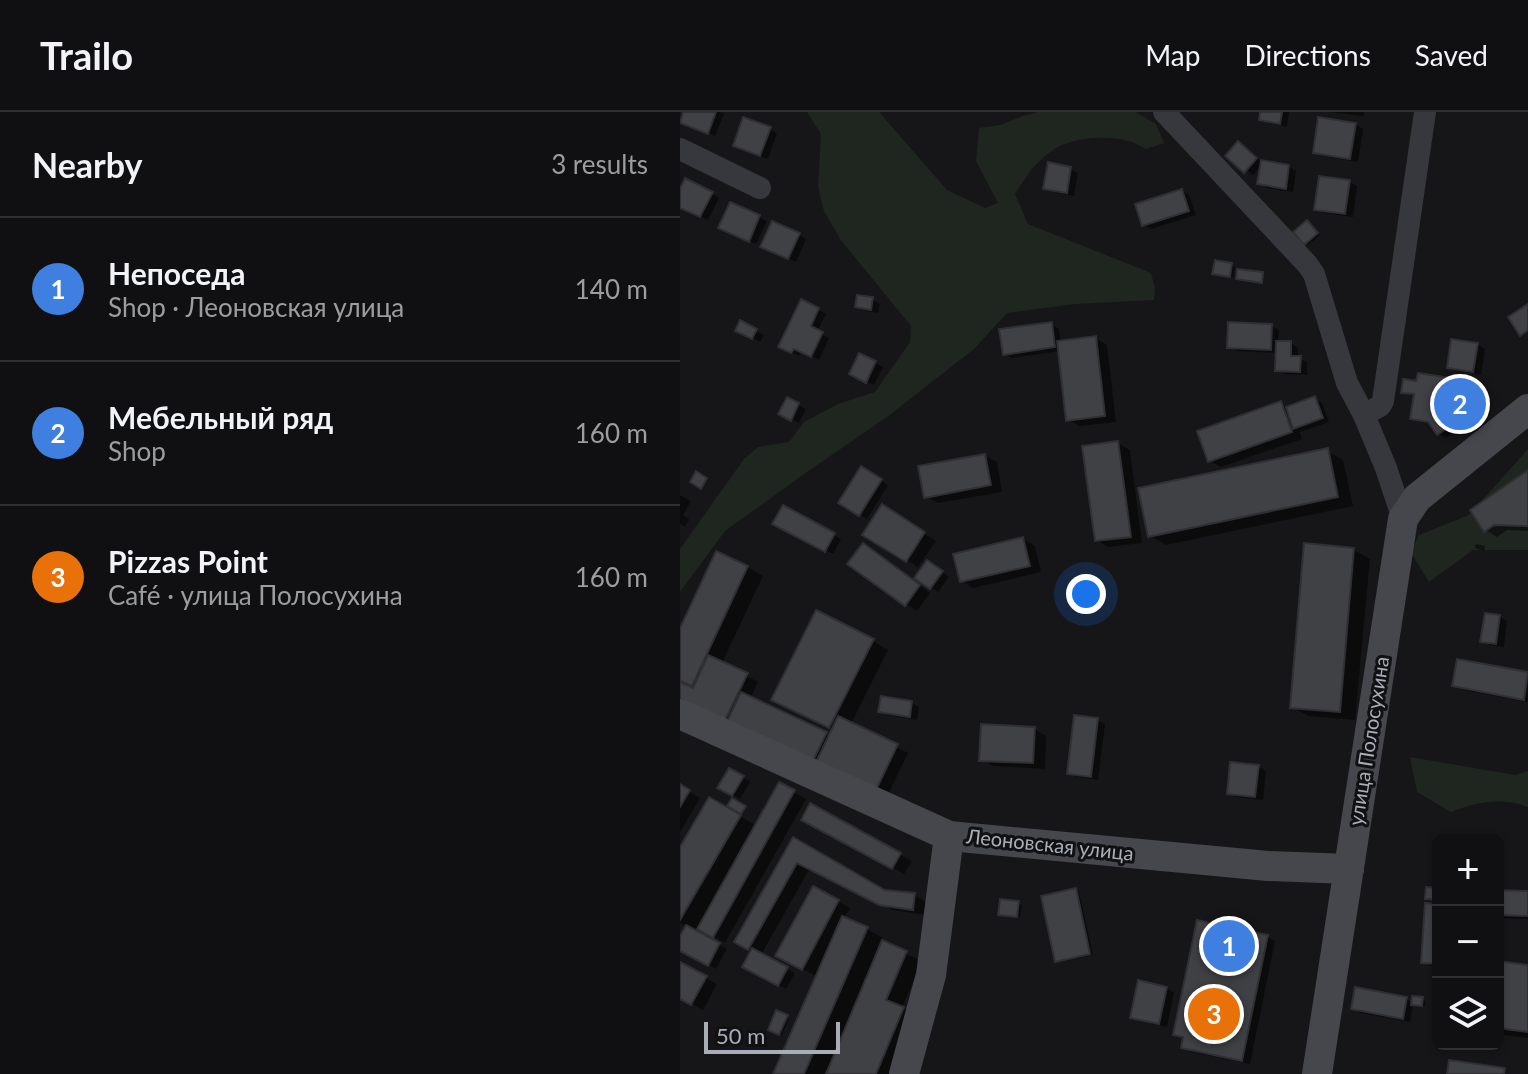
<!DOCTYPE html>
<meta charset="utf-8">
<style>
body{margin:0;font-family:Lato,sans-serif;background:#1e1e20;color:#f1f3f6}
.controls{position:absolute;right:24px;bottom:24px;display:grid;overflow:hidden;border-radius:12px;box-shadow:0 2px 6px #0004}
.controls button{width:72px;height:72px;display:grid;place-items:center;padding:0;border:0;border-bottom:2px solid #303032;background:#101012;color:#f1f3f6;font:40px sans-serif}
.scale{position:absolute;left:24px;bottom:20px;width:136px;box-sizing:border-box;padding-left:8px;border:4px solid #a8adb8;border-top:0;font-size:22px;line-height:28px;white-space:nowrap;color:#a8adb8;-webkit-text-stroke:6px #111113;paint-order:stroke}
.you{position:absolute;left:406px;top:482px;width:28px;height:28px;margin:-20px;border:6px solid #fff;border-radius:50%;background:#1a73e8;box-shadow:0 0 0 12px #1a73e833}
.badge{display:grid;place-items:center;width:52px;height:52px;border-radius:50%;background:#ea580c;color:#fff;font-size:26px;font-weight:700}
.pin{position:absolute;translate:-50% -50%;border:4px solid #fff;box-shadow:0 2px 8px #0006}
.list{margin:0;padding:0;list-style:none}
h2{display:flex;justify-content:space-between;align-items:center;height:104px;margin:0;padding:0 32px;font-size:34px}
h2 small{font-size:26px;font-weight:400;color:#9c9d9f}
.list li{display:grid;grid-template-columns:52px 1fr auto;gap:24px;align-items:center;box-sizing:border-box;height:144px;padding:0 32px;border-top:2px solid #303032}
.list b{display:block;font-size:30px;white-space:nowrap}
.list p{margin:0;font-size:26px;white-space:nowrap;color:#9c9d9f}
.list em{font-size:26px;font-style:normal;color:#9c9d9f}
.icon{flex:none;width:44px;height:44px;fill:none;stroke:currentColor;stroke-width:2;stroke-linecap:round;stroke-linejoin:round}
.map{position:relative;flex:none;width:848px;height:962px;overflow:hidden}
header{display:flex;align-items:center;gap:48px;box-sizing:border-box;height:112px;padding:0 40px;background:#101012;border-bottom:2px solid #303032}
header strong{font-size:38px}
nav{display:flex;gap:44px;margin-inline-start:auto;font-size:28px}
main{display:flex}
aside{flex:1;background:#101012}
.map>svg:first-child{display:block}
</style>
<header>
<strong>Trailo</strong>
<nav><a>Map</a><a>Directions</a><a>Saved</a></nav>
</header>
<main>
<aside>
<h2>Nearby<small>3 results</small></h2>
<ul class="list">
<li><span class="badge" style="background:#3f7fe0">1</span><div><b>Непоседа</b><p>Shop · Леоновская улица</p></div><em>140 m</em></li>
<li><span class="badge" style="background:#3f7fe0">2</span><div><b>Мебельный ряд</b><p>Shop</p></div><em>160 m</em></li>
<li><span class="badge" style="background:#e8710a">3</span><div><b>Pizzas Point</b><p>Café · улица Полосухина</p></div><em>160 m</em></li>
</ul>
</aside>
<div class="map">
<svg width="848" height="962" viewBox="0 0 848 962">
<rect width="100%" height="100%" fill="#161618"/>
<g fill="#1e261f">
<path d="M 127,0 L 199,0 L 267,78 L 305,96 L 318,91 L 296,49 L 299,16 L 320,13 L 343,4 L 358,0 L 456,0 L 476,12 L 484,31 L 466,37 C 460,34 454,30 448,29 C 426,23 392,25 373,38 C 356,49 345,66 335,82 L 348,112 L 471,161 L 475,176 L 474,188 L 395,192 L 327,201 L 294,237 L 207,305 L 127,360 L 45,419 L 0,480 L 0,437 L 64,347 L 78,335 L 109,330 L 124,310 L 158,292 L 195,280 L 230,230 L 231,214 L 160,127 L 144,99 L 138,75 L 141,22 Z"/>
<polygon points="848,337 848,438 793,438 749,470 731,441 739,423 789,403"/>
<path d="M 730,645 L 835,663 L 848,659 L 848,695 C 822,685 796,690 771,700 L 737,680 Z"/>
</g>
<g fill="#0007">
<polygon points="5,0 41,0 44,2 35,24 9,14"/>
<polygon points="582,0 609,0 607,15 589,11 581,7"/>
<polygon points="648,0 684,0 684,4"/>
<polygon points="675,12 683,17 678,50 642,44 635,40"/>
<polygon points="90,17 97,21 88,47 62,37"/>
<polygon points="566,36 582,50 609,55 616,59 613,80 587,76 579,71 582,53 573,63 548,43"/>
<polygon points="390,57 398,61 394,84 373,80 365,76"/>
<polygon points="641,66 670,70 677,74 673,105 643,101 636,97"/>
<polygon points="502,79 509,83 516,103 471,117 464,113"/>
<polygon points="32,81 39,86 28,108 0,94 0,82"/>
<polygon points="51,92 87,109 76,132 48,120"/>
<polygon points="630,112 640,123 628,133 625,131"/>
<polygon points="119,123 126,127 116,150 90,138"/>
<polygon points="552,153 555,155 553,166 537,162"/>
<polygon points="192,187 200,192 198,201 185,199 178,194"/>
<polygon points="122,189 146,202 137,220 149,226 139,248 122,239 119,244 100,234"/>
<polygon points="61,211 84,223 80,230 58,218"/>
<polygon points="371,212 379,217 381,230 415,226 427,233 436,310 400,314 388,308 380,239 332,246 324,241"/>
<polygon points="591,214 599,218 598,231 611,231 618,236 618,246 627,250 627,263 605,262 597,258 598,241 557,239 549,235"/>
<polygon points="797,232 805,237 801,263 776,259 769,255"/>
<polygon points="180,244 203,255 194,273 179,266"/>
<polygon points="797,271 805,276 798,320 779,317 766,326 759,322 752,312 740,310 732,306 735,285 723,280"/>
<polygon points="635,287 642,291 649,310 620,320 622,327 541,355 530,349 601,292 608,296"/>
<polygon points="107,288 126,297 119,311 101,302"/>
<polygon points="438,331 450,338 462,431 428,435 416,428"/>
<polygon points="647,339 663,348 673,394 486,433 470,424"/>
<polygon points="305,344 317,350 322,380 258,391 246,385"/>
<polygon points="182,357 208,373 187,407 161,391"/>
<polygon points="848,361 848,419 827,418 817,425 806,418"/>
<polygon points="0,383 11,389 3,403 9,407 5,415 0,412"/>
<polygon points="103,395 161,427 153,442 95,411"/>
<polygon points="214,402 256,429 238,455 185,422"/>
<polygon points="343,427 355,434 361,460 293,476 282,469"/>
<polygon points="796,432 805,434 804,439 795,436"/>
<polygon points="626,433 674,438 690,447 675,608 628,604 612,595"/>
<polygon points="195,440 250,481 237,499 226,492"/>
<polygon points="67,455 83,464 42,551 78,570 70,587 150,625 154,618 109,596 193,529 208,538 171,612 228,641 208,683 0,585 0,521"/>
<polygon points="255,455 269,465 258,480 251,475"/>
<polygon points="806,503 820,505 827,509 824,535 810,533 802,529"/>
<polygon points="778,550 848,563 848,590 782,578 774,573"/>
<polygon points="231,591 239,595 237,608 208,603 200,599"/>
<polygon points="417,608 425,612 418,668 397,665 389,661"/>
<polygon points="355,617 366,624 365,657 313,654 301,647"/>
<polygon points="579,655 586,659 583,688 556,685 549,680"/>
<polygon points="50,658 70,670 60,687 40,675"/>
<polygon points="100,672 126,687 45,831 17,815 14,819 47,837 36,857 0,837 0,828 7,815 0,811 0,739 30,687 77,714"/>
<polygon points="0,674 20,686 0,720"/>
<polygon points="131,694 232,749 224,762 124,707"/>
<polygon points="114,728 204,780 234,783 246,790 245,803 213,798 130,756 81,843 115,861 106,877 64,854 73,839 57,829"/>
<polygon points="133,776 170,796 164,807 187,817 203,826 201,830 242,849 222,896 239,906 215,962 148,962 150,958 146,957 144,962 95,962 137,865 98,843"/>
<polygon points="396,778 399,780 413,843 380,850 376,848"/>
<polygon points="818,780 848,781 848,807 818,806"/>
<polygon points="338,791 342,793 340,805 323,803"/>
<polygon points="758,793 758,857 743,850"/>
<polygon points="587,825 595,829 570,952 511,940 503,935 505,926 495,922"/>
<polygon points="818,851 848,855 848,926 818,922"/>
<polygon points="0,852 37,872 23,898 0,885"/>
<polygon points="487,876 494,881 487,915 460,909 452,905"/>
<polygon points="726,887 733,891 742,887 745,889 745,894 733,892 730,910 680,901 673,896"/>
<polygon points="97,901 109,906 102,923 90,918"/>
</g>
<g fill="#404145" stroke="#303034" stroke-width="2">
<polygon points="3,0 36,0 28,22 0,11"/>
<polygon points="580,0 602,0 600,12 579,8"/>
<polygon points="63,5 91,15 80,44 53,34"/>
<polygon points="638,5 676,11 670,47 633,41"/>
<polygon points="558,29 577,46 564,61 545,44"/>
<polygon points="581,48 609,53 606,77 577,72"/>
<polygon points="368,50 391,55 387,81 363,77"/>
<polygon points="639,64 670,68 665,102 634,98"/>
<polygon points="5,66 33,80 20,105 0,96 0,77"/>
<polygon points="502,77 509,99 462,114 455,92"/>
<polygon points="50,90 80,103 69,130 38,116"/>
<polygon points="627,108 638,121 624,133 613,120"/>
<polygon points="92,109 120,121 108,147 80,135"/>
<polygon points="535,148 552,151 550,165 532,162"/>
<polygon points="557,157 583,160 582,171 556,167"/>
<polygon points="177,183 193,185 191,198 175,195"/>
<polygon points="121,187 139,196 131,214 143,220 131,245 114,237 111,241 98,235"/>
<polygon points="848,192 848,218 840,224 828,205"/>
<polygon points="60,208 77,217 72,227 55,219"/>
<polygon points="372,210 375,235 323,243 319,217"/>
<polygon points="548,210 592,212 591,238 547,236"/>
<polygon points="416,224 425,304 386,309 377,229"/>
<polygon points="771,227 798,231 793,260 767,256"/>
<polygon points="596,229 611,229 611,244 621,244 620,260 595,259"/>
<polygon points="179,241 196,249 186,271 169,262"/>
<polygon points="738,261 798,270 791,317 771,314 757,323 748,310 730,307 734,282 721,281 723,267 736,269"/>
<polygon points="635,284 643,306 613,317 606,295"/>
<polygon points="107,285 119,291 111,309 98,302"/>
<polygon points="601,289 612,320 528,350 517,319"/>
<polygon points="438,329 451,425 415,429 402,334"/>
<polygon points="648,336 658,385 468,425 458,376"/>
<polygon points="305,342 311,373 244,386 238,354"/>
<polygon points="181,354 202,367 179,404 158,391"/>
<polygon points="848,358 848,414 814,413 804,420 790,398"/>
<polygon points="16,359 27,366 21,377 10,370"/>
<polygon points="202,392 245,420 226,450 182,423"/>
<polygon points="103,393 155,421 145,440 92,412"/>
<polygon points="343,425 350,454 280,470 273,442"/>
<polygon points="183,431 240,473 225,494 167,452"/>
<polygon points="624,431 674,436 660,600 610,596"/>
<polygon points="36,439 68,454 12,574 0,569 0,516"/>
<polygon points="247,448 263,459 250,477 234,466"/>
<polygon points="136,498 194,527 149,616 91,588"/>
<polygon points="805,501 820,503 816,532 800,530"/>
<polygon points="28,543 68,561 45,608 0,587 0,570 13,576"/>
<polygon points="777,547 848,560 844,588 772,574"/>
<polygon points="61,580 147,620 133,649 47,609"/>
<polygon points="201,584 232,589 230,605 198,600"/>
<polygon points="394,603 418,606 411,665 387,662"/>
<polygon points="158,604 218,632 196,678 136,650"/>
<polygon points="301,612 355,615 353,651 299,649"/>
<polygon points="550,650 579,653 575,685 547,682"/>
<polygon points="49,656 64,664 52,684 37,676"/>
<polygon points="99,670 115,678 33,826 17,817"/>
<polygon points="0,672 10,678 0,695"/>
<polygon points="29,685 61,703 0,808 0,735"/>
<polygon points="52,686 66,694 61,702 47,694"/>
<polygon points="130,691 221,741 212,757 121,708"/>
<polygon points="113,725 205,778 235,781 233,798 199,793 117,751 68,838 54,830"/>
<polygon points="133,774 159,788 122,858 95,844"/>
<polygon points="746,775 758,776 758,788 745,787"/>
<polygon points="396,776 410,842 375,850 361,784"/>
<polygon points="818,778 848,779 848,804 818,803"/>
<polygon points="320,787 339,789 337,805 318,803"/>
<polygon points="745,791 758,792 758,852 741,851"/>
<polygon points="162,804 188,815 124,962 93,962"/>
<polygon points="517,808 588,823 562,949 501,936 503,925 493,923"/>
<polygon points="6,813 40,831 28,854 0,839 0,824"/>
<polygon points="202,828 227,839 206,888 224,895 196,962 146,962"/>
<polygon points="72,836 108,855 98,874 62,855"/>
<polygon points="818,849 848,853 848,920 818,916"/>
<polygon points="0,850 27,864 11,893 0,887"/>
<polygon points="458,868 487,875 479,912 450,906"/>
<polygon points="675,875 727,885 723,907 671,897"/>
<polygon points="732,884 743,885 742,894 731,893"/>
<polygon points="96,898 108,903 99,923 88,918"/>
<polygon points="769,948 825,956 824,962 767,962"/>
</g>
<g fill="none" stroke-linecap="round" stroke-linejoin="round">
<g stroke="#37383d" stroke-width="22">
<polyline points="484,0 627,152 634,162 667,271 684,303 706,356 723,407"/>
<polyline points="0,37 80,76"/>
<polyline points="684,303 700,294 703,289 745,0"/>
</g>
<g stroke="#45474d" stroke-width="30">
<polyline points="0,602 269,724 588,754 669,757"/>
<polyline points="224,962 251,863 269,724"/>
<polyline points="637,962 723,407 737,386 848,297"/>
</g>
</g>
<g text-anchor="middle" stroke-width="6" stroke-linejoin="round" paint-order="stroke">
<g font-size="20" fill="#a8adb8" stroke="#111113">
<text transform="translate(689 629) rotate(-81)" y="7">улица Полосухина</text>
<text transform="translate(370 733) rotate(6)" y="7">Леоновская улица</text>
</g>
</g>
</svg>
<div class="controls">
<button>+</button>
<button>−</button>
<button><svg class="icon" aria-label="layers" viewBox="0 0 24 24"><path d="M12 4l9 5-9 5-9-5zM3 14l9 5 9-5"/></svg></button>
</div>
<div class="scale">50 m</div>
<div class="you"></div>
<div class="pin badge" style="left:549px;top:834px;background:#3f7fe0">1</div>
<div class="pin badge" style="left:780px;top:292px;background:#3f7fe0">2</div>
<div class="pin badge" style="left:534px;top:902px;background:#e8710a">3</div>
</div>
</main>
